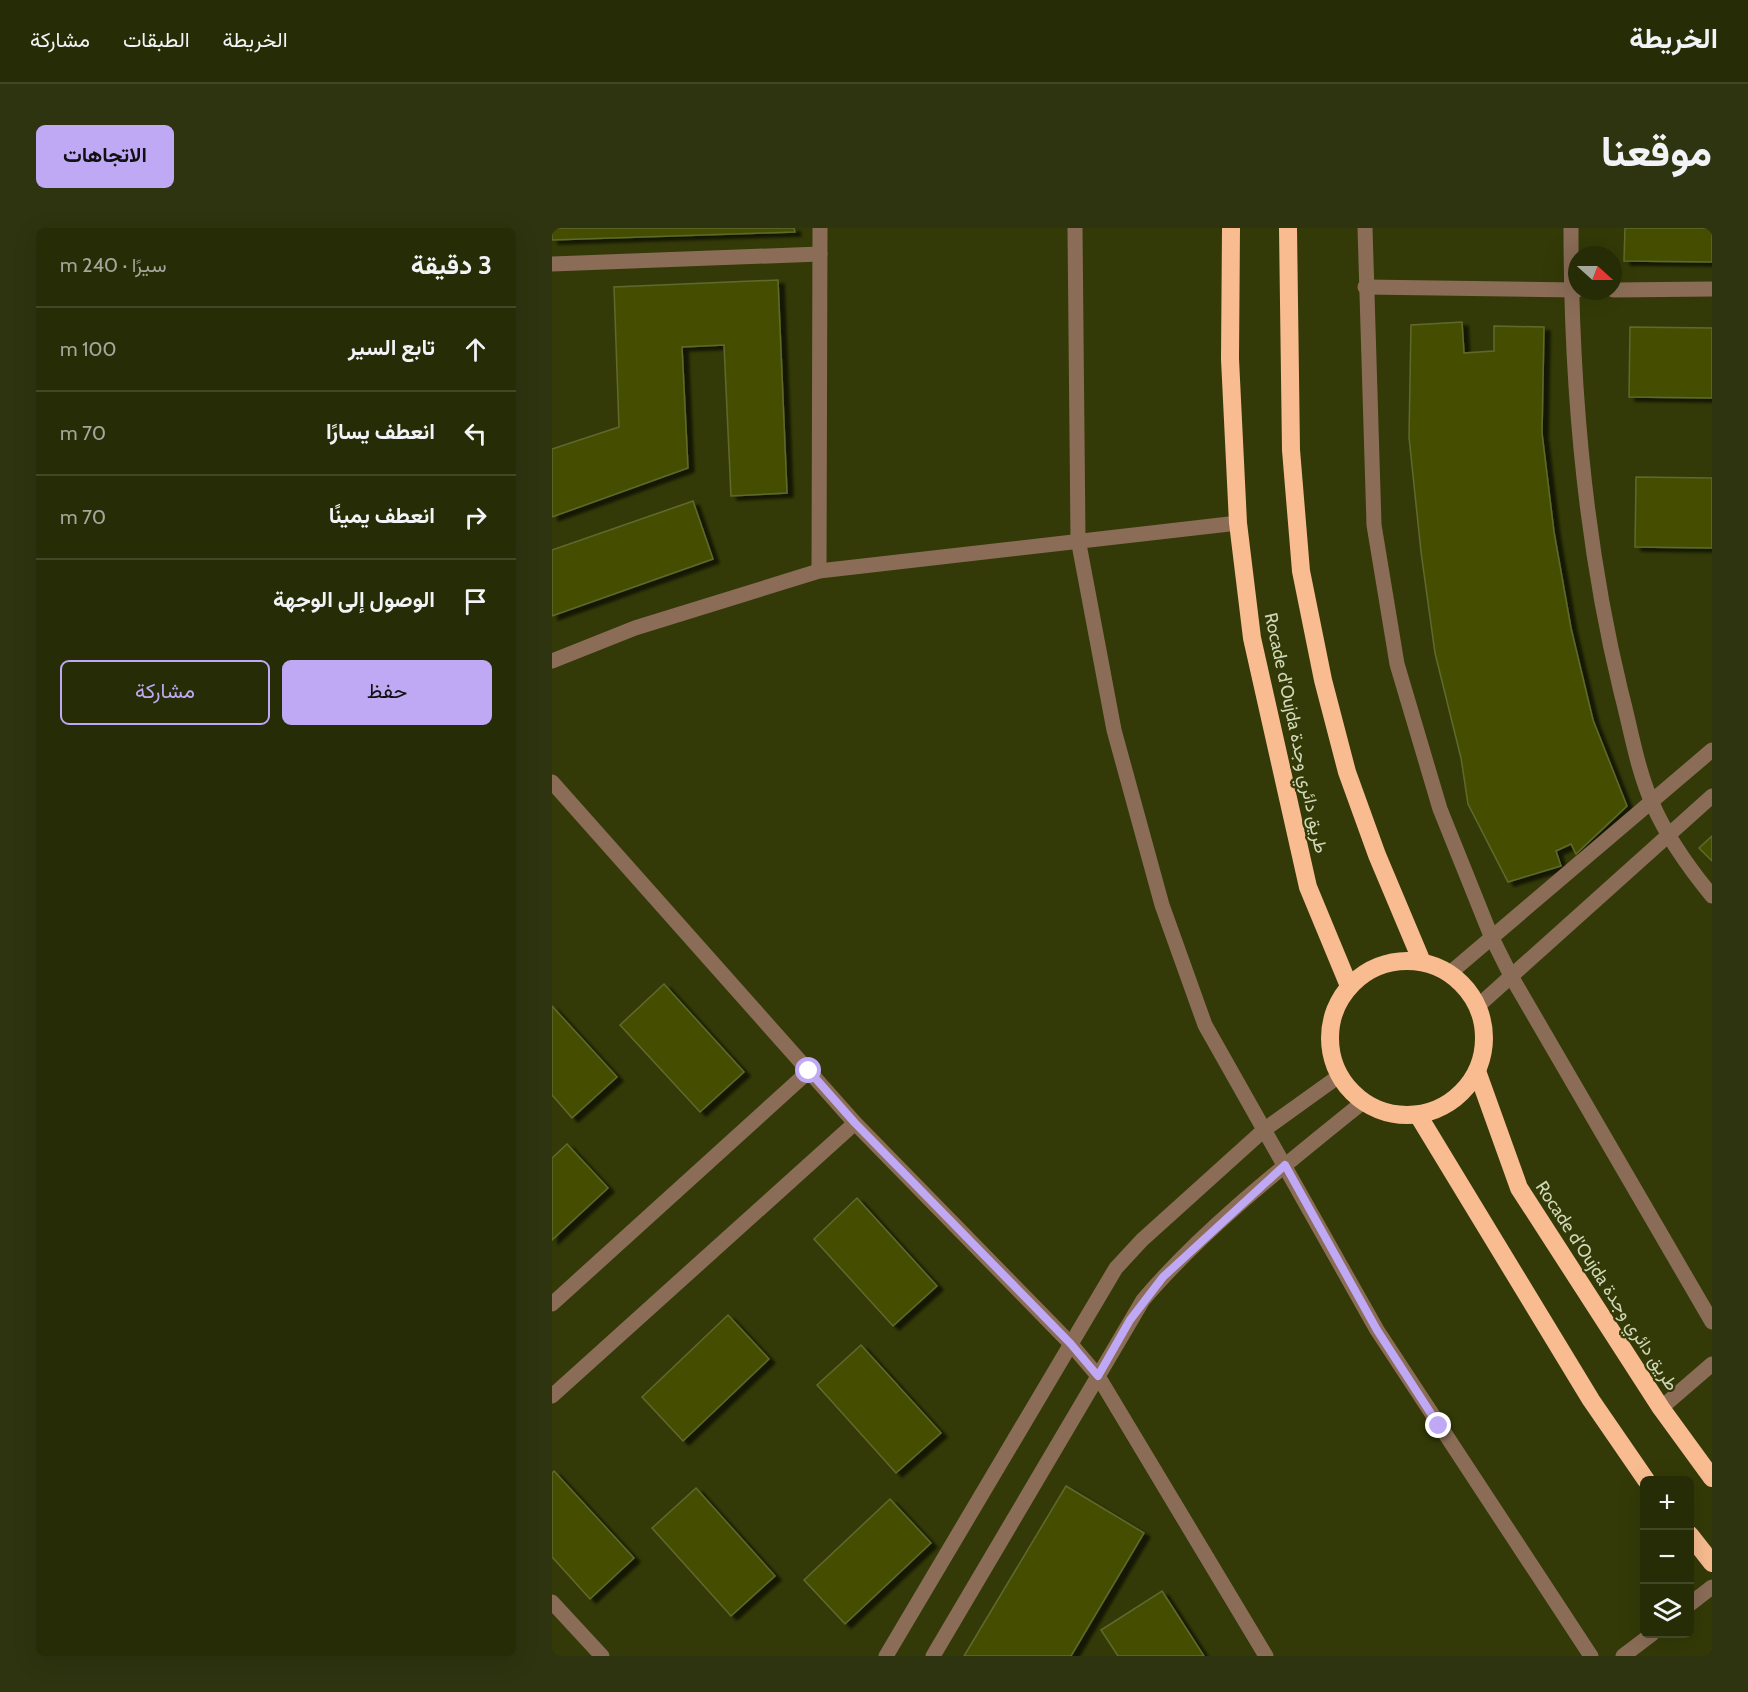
<!DOCTYPE html>
<html lang="ar">
<meta charset="utf-8">
<style>
body{margin:0;font-family:Cabin,Vazirmatn,sans-serif;background:#2e340f;color:#f1f3f6;direction:rtl}
.controls{position:absolute;right:18px;bottom:18px;display:grid;overflow:hidden;border-radius:9px;box-shadow:0 6px 24px #0002}
.controls button{width:54px;height:54px;display:grid;place-items:center;padding:0;border:0;border-bottom:2px solid #424827;background:#262c05;color:#f1f3f6;font:30px sans-serif}
.compass{position:absolute;left:1016px;top:18px;width:54px;height:54px;border-radius:50%;background:#262c05;box-shadow:0 6px 24px #0002;rotate:111deg}
.stop{position:absolute;width:18px;height:18px;margin:-14px;border:4px solid #bfa9f4;border-radius:50%;background:#fff}
.stop.end{background:#bfa9f4;border-color:#fff;box-shadow:0 2px 6px #0008}
.list{margin:0;padding:0;list-style:none}
h2{display:flex;justify-content:space-between;align-items:center;height:78px;margin:0;padding:0 24px;font-size:26px}
h2 small{font-size:20px;font-weight:400;color:#a4a79a}
.list li{display:grid;grid-template-columns:39px 1fr auto;gap:18px;align-items:center;box-sizing:border-box;height:84px;padding:0 24px;border-top:2px solid #424827}
.list b{display:block;font-size:22px;white-space:nowrap}
.list em{font-size:20px;font-style:normal;color:#a4a79a}
.actions{display:flex;gap:12px;padding:18px 24px}
.actions a{flex:1;padding:14px 0;border:2px solid #bfa9f4;border-radius:9px;text-align:center;font-size:21px;color:#bfa9f4}
.actions .main{background:#bfa9f4;color:#111}
.icon{flex:none;width:33px;height:33px;fill:none;stroke:currentColor;stroke-width:2;stroke-linecap:round;stroke-linejoin:round}
.map{position:relative;flex:none;width:1160px;height:1428px;overflow:hidden;direction:ltr;border-radius:9px}
header{display:flex;align-items:center;gap:36px;box-sizing:border-box;height:84px;padding:0 30px;background:#262c05;border-bottom:2px solid #424827}
header strong{font-size:28px}
nav{display:flex;gap:33px;margin-inline-start:auto;font-size:21px}
.intro{display:flex;align-items:center;justify-content:space-between;box-sizing:border-box;height:144px;padding:0 36px}
h1{margin:0;font-size:42px}
.button{padding:15px 27px;border-radius:9px;background:#bfa9f4;color:#111;font-size:21px;font-weight:700}
main{display:flex;gap:36px;padding:0 36px}
aside{flex:1;background:#262c05;border-radius:9px;box-shadow:0 6px 24px #0002}
.map>svg:first-child{display:block}
</style>
<header>
<strong>الخريطة</strong>
<nav><a>الخريطة</a><a>الطبقات</a><a>مشاركة</a></nav>
</header>
<div class="intro"><h1>موقعنا</h1><a class="button">الاتجاهات</a></div>
<main>
<div class="map">
<svg width="1160" height="1428" viewBox="0 0 1160 1428">
<defs>
<filter id="shadow"><feDropShadow dx="6" dy="4" stdDeviation="1.5" flood-color="#0009"/></filter>
</defs>
<rect width="100%" height="100%" fill="#333a07"/>
<g fill="#454e06" stroke="#5f6a2b" stroke-width="1.5" filter="url(#shadow)">
<polygon points="0,0 242,0 243,4 0,12"/>
<polygon points="1073,0 1160,0 1160,34 1072,33"/>
<polygon points="226,52 235,265 179,268 172,117 130,119 136,240 0,289 0,221 67,199 62,59"/>
<polygon points="910,94 912,125 942,123 942,98 992,99 990,205 1002,304 1019,400 1041,492 1075,578 1024,626 1019,616 1004,623 1009,638 956,654 916,576 909,530 883,425 869,324 857,209 859,97"/>
<polygon points="1078,99 1160,100 1160,170 1077,169"/>
<polygon points="1084,249 1160,250 1160,320 1083,319"/>
<polygon points="141,273 161,331 0,388 0,322"/>
<polygon points="1160,608 1160,633 1147,620"/>
<polygon points="112,756 192,844 148,884 68,797"/>
<polygon points="0,778 65,849 20,890 0,867"/>
<polygon points="15,916 56,960 0,1012 0,930"/>
<polygon points="305,970 385,1058 341,1098 262,1011"/>
<polygon points="176,1087 217,1131 131,1213 90,1169"/>
<polygon points="309,1117 389,1205 344,1245 265,1157"/>
<polygon points="2,1243 82,1330 38,1371 0,1329 0,1245"/>
<polygon points="514,1258 592,1305 519,1428 412,1428"/>
<polygon points="144,1260 223,1348 179,1388 100,1300"/>
<polygon points="338,1271 379,1315 293,1396 252,1352"/>
<polygon points="610,1363 652,1428 566,1428 549,1402"/>
</g>
<g fill="none" stroke-linecap="round" stroke-linejoin="round">
<g stroke="#8b6d57" stroke-width="15">
<polyline points="523,0 526,311 562,502 610,677 653,797 825,1102 1039,1428"/>
<polyline points="813,0 822,297 845,436 888,581 939,708 959,748 1160,1094"/>
<path d="M 1019,0 C 1019,156 1032,312 1069,464 C 1079,501 1085,542 1101,577 C 1116,611 1137,640 1160,668"/>
<polyline points="0,36 268,26"/>
<polyline points="813,59 1025,62"/>
<polyline points="1061,62 1160,61"/>
<polyline points="267,343 268,0"/>
<polyline points="0,433 83,400 267,343 686,295"/>
<polyline points="0,554 303,895 518,1115 546,1148 714,1428"/>
<polyline points="898,745 1160,522"/>
<polyline points="926,778 1160,568"/>
<polyline points="0,1076 257,843"/>
<polyline points="0,1168 303,895"/>
<polyline points="1109,1180 1160,1136"/>
<polyline points="0,1374 50,1428"/>
<polyline points="1138,1376 1160,1359"/>
<polyline points="334,1428 564,1040 590,1012 713,901 787,848"/>
<path d="M 381,1428 L 591,1072 C 652,1000 737,934 811,874"/>
<polyline points="1071,1428 1100,1406"/>
</g>
<g stroke="#f8bc90" stroke-width="18">
<polyline points="679,0 678,131 686,295 700,410 756,659 797,758"/>
<polyline points="736,0 739,222 749,343 771,452 795,544 825,627 870,734"/>
<circle cx="855" cy="810" r="77"/>
<polyline points="925,843 967,960 1109,1180 1160,1250"/>
<polyline points="866,887 1039,1172 1094,1252"/>
<polyline points="1138,1307 1160,1335"/>
</g>
</g>
<g fill="none" stroke-linecap="round" stroke-linejoin="round">
<polyline stroke="#bfa9f4" stroke-width="8" points="257,843 303,895 518,1115 546,1148 578,1092 611,1049 733,937 825,1102 887,1198"/>
</g>
<g text-anchor="middle" stroke-width="4.5" stroke-linejoin="round" paint-order="stroke">
<g font-size="18" fill="#d1d8b8" stroke="#333a07">
<text transform="translate(744 505) rotate(78)" y="6">Rocade d'Oujda طريق دائري وجدة</text>
<text transform="translate(1055 1058) rotate(57)" y="6">Rocade d'Oujda طريق دائري وجدة</text>
</g>
</g>
</svg>
<div class="controls">
<button>+</button>
<button>−</button>
<button><svg class="icon" aria-label="layers" viewBox="0 0 24 24"><path d="M12 4l9 5-9 5-9-5zM3 14l9 5 9-5"/></svg></button>
</div>
<svg class="compass" viewBox="-18 -18 36 36"><path d="M0-13l5 13h-10z" fill="#e53935"/><path d="M0 13l5-13h-10z" fill="#a4a79a"/></svg>
<div class="stop" style="left:257px;top:843px"></div>
<div class="stop end" style="left:887px;top:1198px"></div>
</div>
<aside>
<h2>3 دقيقة<small>سيرًا · 240 m</small></h2>
<ul class="list">
<li><svg class="icon" aria-label="ahead" viewBox="0 0 24 24"><path d="M12 20V5M6 11l6-6 6 6"/></svg><div><b>تابع السير</b></div><em>100 m</em></li>
<li><svg class="icon" aria-label="left" viewBox="0 0 24 24"><path d="M17 20v-9H6M10 6l-5 5 5 5"/></svg><div><b>انعطف يسارًا</b></div><em>70 m</em></li>
<li><svg class="icon" aria-label="right" viewBox="0 0 24 24"><path d="M7 20v-9h11M14 6l5 5-5 5"/></svg><div><b>انعطف يمينًا</b></div><em>70 m</em></li>
<li><svg class="icon" aria-label="arrive" viewBox="0 0 24 24"><path d="M6 21V4h12l-3 4 3 4H6"/></svg><div><b>الوصول إلى الوجهة</b></div></li>
</ul>
<div class="actions"><a class="main">حفظ</a><a>مشاركة</a></div>
</aside>
</main>
